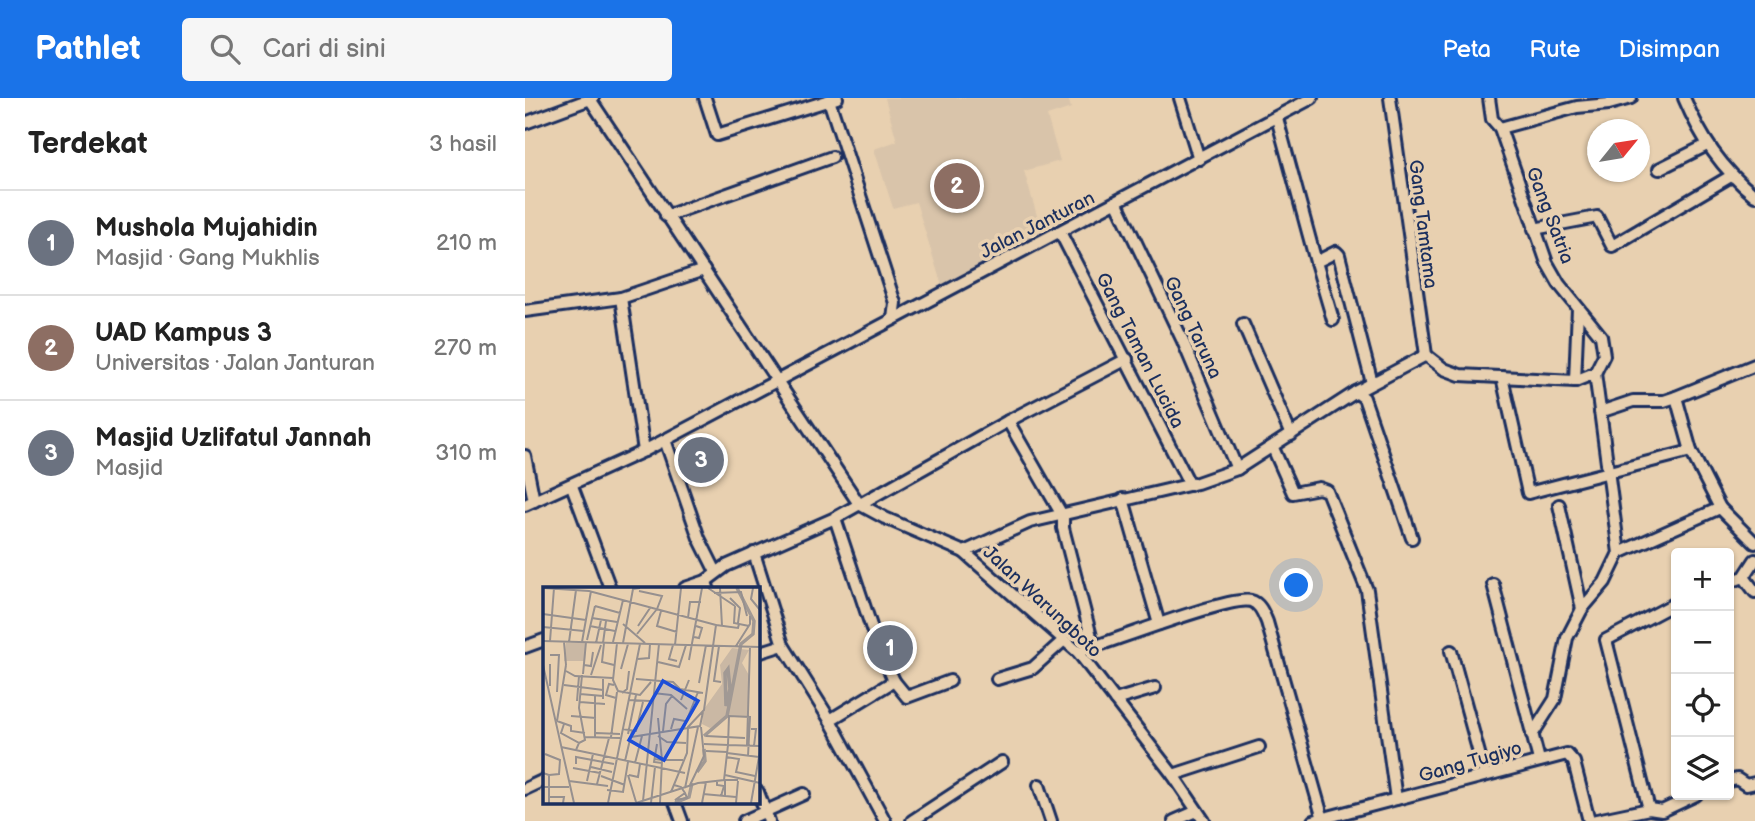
<!DOCTYPE html>
<html lang="id">
<meta charset="utf-8">
<style>
body{margin:0;font-family:"Balsamiq Sans",sans-serif;background:#f6f6f6;color:#222}
.controls{position:absolute;right:21px;bottom:21px;display:grid;overflow:hidden;border-radius:7px;box-shadow:0 2px 5px #0004}
.controls button{width:63px;height:63px;display:grid;place-items:center;padding:0;border:0;border-bottom:2px solid #e0e0e0;background:#fff;color:#222;font:35px sans-serif}
.compass{position:absolute;left:1062px;top:21px;width:63px;height:63px;border-radius:50%;background:#fff;box-shadow:0 2px 5px #0004;rotate:60deg}
.you{position:absolute;left:772px;top:488px;width:24px;height:24px;margin:-18px;border:5px solid #fff;border-radius:50%;background:#1a73e8;box-shadow:0 0 0 10px #1a73e833}
.badge{display:grid;place-items:center;width:46px;height:46px;border-radius:50%;background:#1a73e8;color:#fff;font-size:23px;font-weight:700}
.pin{position:absolute;translate:-50% -50%;border:4px solid #fff;box-shadow:0 2px 7px #0006}
.list{margin:0;padding:0;list-style:none}
h2{display:flex;justify-content:space-between;align-items:center;height:91px;margin:0;padding:0 28px;font-size:30px}
h2 small{font-size:23px;font-weight:400;color:#767676}
.list li{display:grid;grid-template-columns:46px 1fr auto;gap:21px;align-items:center;box-sizing:border-box;height:105px;padding:0 28px;border-top:2px solid #e0e0e0}
.list b{display:block;font-size:26px;white-space:nowrap}
.list p{margin:0;font-size:23px;white-space:nowrap;color:#767676}
.list em{font-size:23px;font-style:normal;color:#767676}
.icon{flex:none;width:38px;height:38px;fill:none;stroke:currentColor;stroke-width:2;stroke-linecap:round;stroke-linejoin:round}
.map{position:relative;flex:none;width:1230px;height:723px;overflow:hidden}
header{display:flex;align-items:center;gap:42px;box-sizing:border-box;height:98px;padding:0 35px;background:#1a73e8;color:#fff}
header strong{font-size:33px}
nav{display:flex;gap:38px;margin-inline-start:auto;font-size:24px}
.search{width:490px;height:63px;background:#f6f6f6;display:flex;align-items:center;gap:18px;box-sizing:border-box;padding:0 24px;border-radius:7px;color:#767676;font-size:26px}
main{display:flex}
aside{flex:1;background:#fff}
.map>svg:first-child{display:block}
</style>
<header>
<strong>Pathlet</strong>
<div class="search"><svg class="icon" aria-label="search" viewBox="0 0 24 24"><circle cx="10" cy="10" r="6"/><path d="M15 15l6 6"/></svg>Cari di sini</div>
<nav><a>Peta</a><a>Rute</a><a>Disimpan</a></nav>
</header>
<main>
<aside>
<h2>Terdekat<small>3 hasil</small></h2>
<ul class="list">
<li><span class="badge" style="background:#6b7280">1</span><div><b>Mushola Mujahidin</b><p>Masjid · Gang Mukhlis</p></div><em>210 m</em></li>
<li><span class="badge" style="background:#8d6e63">2</span><div><b>UAD Kampus 3</b><p>Universitas · Jalan Janturan</p></div><em>270 m</em></li>
<li><span class="badge" style="background:#6b7280">3</span><div><b>Masjid Uzlifatul Jannah</b><p>Masjid</p></div><em>310 m</em></li>
</ul>
</aside>
<div class="map">
<svg width="1230" height="723" viewBox="0 0 1230 723">
<rect width="100%" height="100%" fill="#e8d0b0"/>
<filter id="ink" filterUnits="userSpaceOnUse"><feTurbulence type="fractalNoise" baseFrequency=".0143" numOctaves="2"/><feDisplacementMap in="SourceGraphic" scale="14" xChannelSelector="R" yChannelSelector="G"/><feConvolveMatrix kernelMatrix="1 2 1 2 8 2 1 2 1" color-interpolation-filters="sRGB"/></filter>
<g filter="url(#ink)">
<polygon fill="#d9c4aa" points="360,0 543,0 546,10 522,18 535,63 499,73 517,135 417,188 391,104 368,110 349,51 372,43"/>
<g fill="none" stroke-linecap="round" stroke-linejoin="round">
<g stroke="#1b2f5e" stroke-width="16">
<g id="street">
<polyline points="180,0 192,37 312,0"/>
<polyline points="655,0 674,61"/>
<polyline points="865,0 901,257"/>
<path d="M 1159,0 C 1176,40 1196,70 1230,98"/>
<polyline points="65,1 334,406 360,420 439,454 553,554 648,677 679,723"/>
<polyline points="304,2 370,205 368,221"/>
<polyline points="752,20 791,164 811,154 814,157 847,285"/>
<polyline points="0,25 68,0"/>
<polyline points="975,30 1052,9 1084,6 1106,0"/>
<polyline points="1134,71 1182,47"/>
<polyline points="592,105 657,241 712,371"/>
<polyline points="141,118 307,59"/>
<polyline points="1009,131 1072,119 1087,148 1206,78"/>
<polyline points="535,134 665,387"/>
<polyline points="791,164 808,222"/>
<polyline points="96,200 119,353"/>
<polyline points="0,213 96,200 179,172"/>
<polyline points="718,226 766,337"/>
<polyline points="977,279 1003,395 1166,353"/>
<polyline points="1050,283 1053,210"/>
<polyline points="831,294 839,300 887,440"/>
<polyline points="1151,299 1166,353 1195,410"/>
<polyline points="1075,314 1108,303 1139,303 1151,299 1230,267"/>
<polyline points="483,323 537,417"/>
<polyline points="140,342 174,440 191,474"/>
<polyline points="748,350 768,395 794,390 802,393 842,492 871,701"/>
<polyline points="0,358 9,403"/>
<polyline points="47,388 85,490"/>
<polyline points="598,401 634,526"/>
<polyline points="0,407 119,353 787,0"/>
<polyline points="1034,407 1057,511"/>
<polyline points="538,417 538,430 569,550"/>
<polyline points="310,420 349,537 369,583 305,622 360,723"/>
<polyline points="439,454 505,424 672,385 712,371 831,294 901,257 919,271 935,277 1050,283 1070,275 1079,257 1076,238 1034,186 1022,165 975,30 967,21 964,0"/>
<polyline points="229,455 258,547 305,622"/>
<polyline points="1094,455 1195,410 1230,445"/>
<polyline points="1219,479 1230,494"/>
<polyline points="1204,484 1219,479 1230,462"/>
<polyline points="968,486 1014,662"/>
<polyline points="160,490 181,483"/>
<polyline points="183,490 181,483 201,468 310,420 483,323 602,261"/>
<polyline points="0,549 19,542"/>
<polyline points="926,553 960,677"/>
<path d="M 553,554 C 581,546 705,497 726,503 C 735,505 739,517 742,524 L 798,721"/>
<polyline points="233,555 258,547"/>
<polyline points="472,581 508,570 539,542"/>
<polyline points="369,583 382,599 425,583"/>
<polyline points="590,602 630,590"/>
<polyline points="1007,637 1030,601 1042,540 1057,511 1080,484 1094,455 1070,275"/>
<polyline points="648,677 734,649"/>
<polyline points="1204,683 1212,681 1221,687 1230,685"/>
<polyline points="514,687 526,723"/>
<polyline points="0,691 19,682"/>
<polyline points="233,694 244,723"/>
<polyline points="150,704 157,723"/>
<polyline points="1124,711 1081,542 1151,505"/>
<polyline points="219,723 279,696"/>
<polyline points="387,723 477,664"/>
<polyline points="649,723 672,713"/>
<polyline points="788,723 1042,656 1049,664 1064,723"/>
<polyline points="1067,723 1124,711 1137,713 1171,697"/>
</g>
</g>
<use href="#street" stroke="#e8d0b0" stroke-width="10"/>
</g>
</g>
<g text-anchor="middle" stroke-width="7" stroke-linejoin="round" paint-order="stroke">
<g font-size="19" fill="#1b2f5e" stroke="#e8d0b0">
<text transform="translate(1026 117) rotate(69)" y="7">Gang Satria</text>
<text transform="translate(512 126) rotate(-27)" y="7">Jalan Janturan</text>
<text transform="translate(899 126) rotate(83)" y="7">Gang Tamtama</text>
<text transform="translate(669 229) rotate(65)" y="7">Gang Taruna</text>
<text transform="translate(616 252) rotate(63)" y="7">Gang Taman Lucida</text>
<text transform="translate(518 503) rotate(43)" y="7">Jalan Warungboto</text>
<text transform="translate(945 663) rotate(-16)" y="7">Gang Tugiyo</text>
</g>
</g>
<g transform="translate(18 489)">
<rect width="217" height="217" fill="#e8d0b0"/>
<path d="M 23,56 L 43,56 L 42,74 L 21,74 Z" fill="#cab8a4"/>
<path d="M 189,61 L 206,63 L 199,76 L 207,90 L 204,129 L 184,130 L 167,141 L 159,137 L 161,122 L 179,97 L 177,78 Z" fill="#cab8a4"/>
<path fill="none" stroke="#a19994" stroke-width="3.5" d="M 185,82 L 187,102 L 183,119 L 182,86 ZM 161,149 L 184,129 L 198,57 L 210,47 L 211,34 L 194,1M 154,185 L 162,174 L 161,162M 132,216 L 146,210 L 149,196"/>
<path fill="none" stroke="#96908f" stroke-width="2" d="M 0,1 L 46,4 L 173,38 L 161,123 L 145,140 L 144,166 L 128,205M 165,1 L 192,19M 177,1 L 179,39M 210,1 L 208,12 L 217,23M 96,4 L 119,9 L 114,22M 171,6 L 198,5 L 204,29M 187,11 L 197,21 L 195,36M 52,19 L 77,26M 192,19 L 191,36 L 206,39M 118,24 L 114,39 L 134,45M 0,27 L 43,33M 49,31 L 74,35M 145,31 L 147,15 L 158,15M 80,37 L 102,56M 173,38 L 195,41 L 196,37M 47,39 L 72,44M 95,39 L 107,21M 0,40 L 41,44M 94,47 L 114,22M 151,50 L 156,51 L 159,41 L 153,39M 44,53 L 52,19M 0,54 L 217,60M 7,54 L 11,1M 21,55 L 23,78M 26,55 L 33,3M 39,55 L 48,4M 70,55 L 80,13M 53,56 L 58,33M 60,56 L 63,34M 61,56 L 59,75 L 71,78M 74,56 L 70,93 L 75,104 L 97,108 L 108,95M 80,56 L 90,2 L 97,1M 130,58 L 126,72 L 134,74M 132,58 L 138,1M 176,59 L 171,94 L 178,95M 193,59 L 207,37 L 207,29M 7,68 L 16,68 L 14,105M 95,72 L 106,71 L 107,57M 146,73 L 159,1M 115,75 L 136,80 L 143,58M 0,78 L 31,216M 41,78 L 48,79 L 50,65M 78,82 L 85,57M 23,84 L 32,89 L 70,91M 40,87 L 43,55M 48,88 L 58,58M 60,90 L 60,112M 93,92 L 130,95 L 137,102 L 160,106M 156,96 L 163,58M 21,98 L 60,103M 71,98 L 66,97 L 63,108 L 73,111M 7,99 L 7,77M 79,106 L 84,102 L 86,84M 110,106 L 128,108 L 144,122M 37,107 L 60,109M 52,109 L 52,150M 85,113 L 108,114M 138,113 L 146,93M 34,114 L 36,89M 37,115 L 62,117M 28,129 L 53,131M 14,134 L 23,78M 14,134 L 28,139 L 28,144 L 42,146M 21,137 L 18,146 L 36,156 L 33,163M 141,140 L 155,105M 79,142 L 93,144 L 100,115M 128,142 L 131,132 L 142,134M 208,142 L 213,142 L 211,159M 120,144 L 123,117 L 129,109M 53,146 L 77,147M 85,147 L 93,108M 115,149 L 124,155 L 143,156M 163,149 L 202,151M 42,150 L 77,151M 68,150 L 74,105M 88,150 L 157,139 L 160,125M 36,156 L 42,153 L 36,121 L 39,88M 114,157 L 111,175 L 119,176M 161,157 L 185,158 L 186,129 L 207,130 L 205,169M 204,158 L 207,60M 18,160 L 142,186M 163,164 L 184,165M 184,166 L 216,170M 2,167 L 17,173 L 16,187 L 6,188M 183,170 L 196,172 L 193,185 L 212,189M 112,172 L 119,173 L 115,131M 82,174 L 89,144M 92,176 L 99,149M 33,177 L 33,170 L 71,177M 48,180 L 69,185M 30,181 L 57,186M 0,186 L 6,188 L 6,216M 85,188 L 93,215M 86,188 L 95,190 L 97,177M 182,188 L 217,196M 58,189 L 82,198M 174,193 L 174,198 L 181,199 L 178,209M 26,194 L 65,199M 44,194 L 50,167M 54,197 L 66,151M 131,198 L 138,200 L 142,206 L 144,211 L 132,213 L 142,206M 147,198 L 161,169 L 158,140M 0,200 L 26,200M 142,201 L 155,140M 64,203 L 80,205 L 85,175M 160,207 L 193,210M 6,210 L 21,210 L 20,216M 182,210 L 182,193 L 195,193M 100,214 L 116,57M 65,216 L 97,57M 93,216 L 155,196 L 181,193 L 185,158 L 217,159M 108,216 L 112,180M 117,216 L 119,173 L 140,173M 159,216 L 163,195M 193,216 L 195,194M 208,216 L 217,164"/>
<path fill="#1d4ed8" fill-opacity="0.15" stroke="#1d4ed8" stroke-width="3.5" d="M 120,94 L 155,114 L 121,173 L 86,153 Z"/>
<rect width="217" height="217" fill="none" stroke="#1b2f5e" stroke-width="3.5"/>
</g>
</svg>
<div class="controls">
<button>+</button>
<button>−</button>
<button><svg class="icon" aria-label="locate" viewBox="0 0 24 24"><circle cx="12" cy="12" r="6"/><path d="M12 2v4M12 18v4M2 12h4M18 12h4"/></svg></button>
<button><svg class="icon" aria-label="layers" viewBox="0 0 24 24"><path d="M12 4l9 5-9 5-9-5zM3 14l9 5 9-5"/></svg></button>
</div>
<svg class="compass" viewBox="-18 -18 36 36"><path d="M0-13l5 13h-10z" fill="#e53935"/><path d="M0 13l5-13h-10z" fill="#767676"/></svg>
<div class="you"></div>
<div class="pin badge" style="left:365px;top:550px;background:#6b7280">1</div>
<div class="pin badge" style="left:432px;top:88px;background:#8d6e63">2</div>
<div class="pin badge" style="left:176px;top:362px;background:#6b7280">3</div>
</div>
</main>
